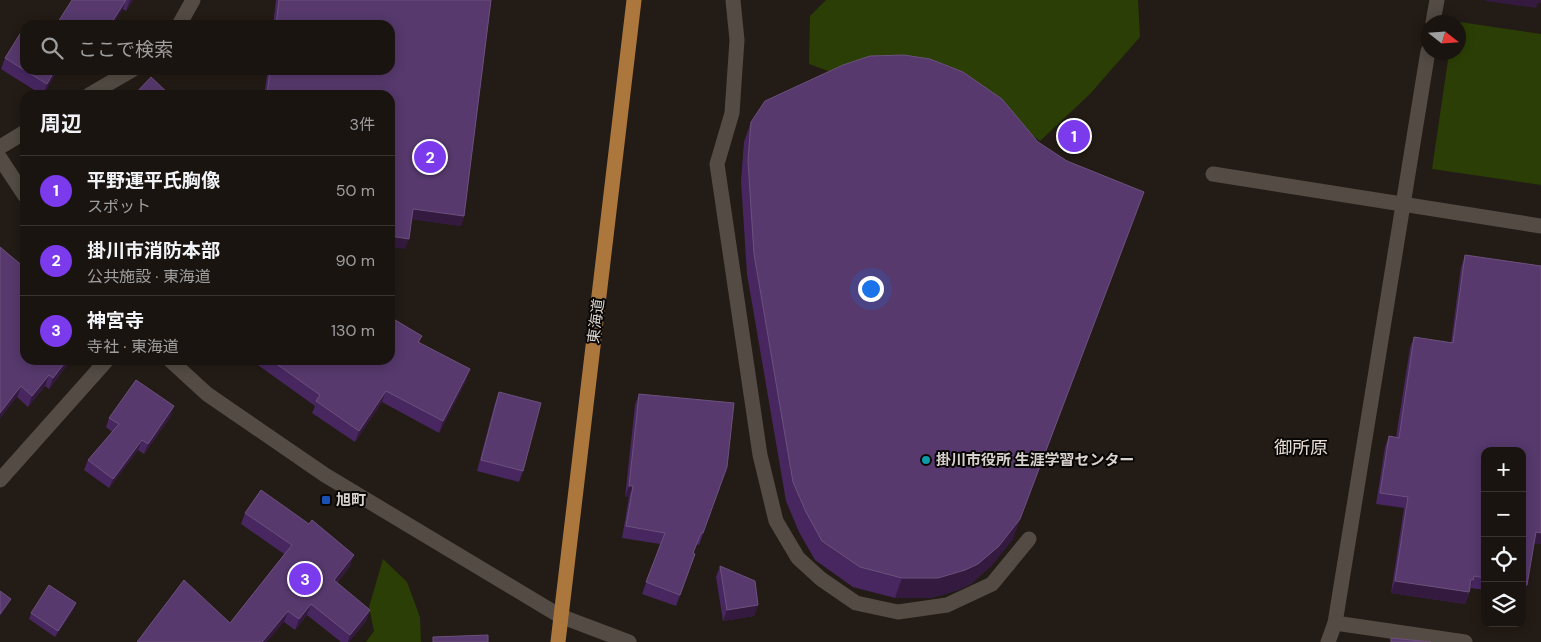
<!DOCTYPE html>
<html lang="ja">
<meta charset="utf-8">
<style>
body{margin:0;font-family:"DM Sans","Noto Sans JP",sans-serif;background:#231d19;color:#f1f3f6}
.controls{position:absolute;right:15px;bottom:15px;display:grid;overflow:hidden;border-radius:10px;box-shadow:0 2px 12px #0003}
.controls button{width:45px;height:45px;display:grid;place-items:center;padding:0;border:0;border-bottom:1px solid #383330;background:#1a1410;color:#f1f3f6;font:25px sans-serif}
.compass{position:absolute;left:1421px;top:15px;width:45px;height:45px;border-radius:50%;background:#1a1410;box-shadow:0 2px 12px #0003;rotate:107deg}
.you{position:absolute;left:870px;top:288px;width:18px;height:18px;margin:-12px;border:4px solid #fff;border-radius:50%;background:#1a73e8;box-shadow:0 0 0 8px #1a73e833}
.badge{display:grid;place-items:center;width:32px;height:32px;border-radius:50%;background:#7c3aed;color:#fff;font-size:16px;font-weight:700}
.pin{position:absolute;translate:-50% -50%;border:2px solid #fff;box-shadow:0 1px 5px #0006}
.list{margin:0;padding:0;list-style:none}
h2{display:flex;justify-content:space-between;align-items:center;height:65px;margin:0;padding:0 20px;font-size:21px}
h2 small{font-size:16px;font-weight:400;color:#9f9e9f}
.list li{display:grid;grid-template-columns:32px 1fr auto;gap:15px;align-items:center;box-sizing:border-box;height:70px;padding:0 20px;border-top:1px solid #383330}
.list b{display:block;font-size:19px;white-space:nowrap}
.list p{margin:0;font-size:16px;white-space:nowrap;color:#9f9e9f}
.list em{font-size:16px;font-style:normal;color:#9f9e9f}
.icon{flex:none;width:28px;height:28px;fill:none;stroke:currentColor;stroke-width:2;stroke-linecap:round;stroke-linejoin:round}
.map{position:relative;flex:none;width:1541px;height:642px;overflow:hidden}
.search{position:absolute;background:#1a1410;box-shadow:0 2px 12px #0003;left:20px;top:20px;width:375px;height:55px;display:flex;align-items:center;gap:12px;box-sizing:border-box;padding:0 18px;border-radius:15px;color:#9f9e9f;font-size:19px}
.panel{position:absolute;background:#1a1410;box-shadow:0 2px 12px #0003;left:20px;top:90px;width:375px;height:275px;border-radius:15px}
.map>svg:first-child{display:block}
</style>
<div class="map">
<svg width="1541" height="642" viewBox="0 0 1541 642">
<rect width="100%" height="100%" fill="#231b15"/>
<g fill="#2a3e05">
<polygon points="826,0 1138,0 1140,37 1090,94 1040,141 1007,115 831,72 809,64 810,16"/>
<polygon points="1453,21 1541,34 1541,185 1432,169 1449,53 1458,52 1458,22"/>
<polygon points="383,559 407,582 420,617 421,642 366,642 374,631 369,607"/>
</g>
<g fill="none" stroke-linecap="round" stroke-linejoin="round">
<g stroke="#534b44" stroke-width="15">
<polyline points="733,0 737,40 732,113 717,164 760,455 776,521 798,558 821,579 856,603 898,612 947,605 992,584 1029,539"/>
<polyline points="1433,22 1437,0"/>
<polyline points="179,25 193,0"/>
<polyline points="89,95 132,70"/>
<polyline points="0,147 25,132"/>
<polyline points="0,158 25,196"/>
<polyline points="1213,174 1541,226"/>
<polyline points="170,360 207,394 325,475 560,616 629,642"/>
<polyline points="0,480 107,360"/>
<polyline points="1335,623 1428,51"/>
<polyline points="1328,642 1335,623 1465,642"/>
</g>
<polyline stroke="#ac773d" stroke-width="15" points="558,642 634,0"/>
</g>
<g fill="#482761">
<polygon points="72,0 133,0 126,11 123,9"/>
<polygon points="276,0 491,0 464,216 461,226 411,219 405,249 390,95 264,95 268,70 390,70 390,25 273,25"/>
<polygon points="5,58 25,70 58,70 43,95 42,95 1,69"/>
<polygon points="751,122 1013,539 991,566 971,584 958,590 931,598 895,598 853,587 815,560 799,532 786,501 747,274 741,181 744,142"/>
<polygon points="1465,255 1541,266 1541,544 1534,543 1527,585 1523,596 1522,596 1522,451 1485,451 1485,590 1471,588 1465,604 1391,593 1404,508 1376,504 1385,447 1389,436 1396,437 1410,348 1414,337 1451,343 1461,267"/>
<polygon points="422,336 419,343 466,381 439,433 382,402 355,442 312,413 315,406 251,360 390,360"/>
<polygon points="25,360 71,360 49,389 45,386 28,407 17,397"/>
<polygon points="499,392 523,471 519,482 477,471 495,403"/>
<polygon points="639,394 727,467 699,545 697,544 693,553 695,554 676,606 642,594 660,544 622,538 629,497 625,497 635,405"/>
<polygon points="171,416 144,454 138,450 109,488 84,470 88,460 112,432 106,427 109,418"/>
<polygon points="245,513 350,566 337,583 370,610 366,621 349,642 341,642 307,615 295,630 284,622 230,623 284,554 241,524"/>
<polygon points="720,566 758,605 754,616 723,621 716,577"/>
<polygon points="74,609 55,637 29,619 31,613"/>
</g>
<g fill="#331a3e">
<polygon points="126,0 123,9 113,25 110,25"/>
<polygon points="130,0 133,0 126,11"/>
<polygon points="1485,0 1541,0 1541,3 1538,3 1536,8 1485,1"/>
<polygon points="55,70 58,70 43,95 47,84"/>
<polygon points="413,209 464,216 461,226 409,219"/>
<polygon points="1137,212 1013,539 991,566 971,584 958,590 931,598 895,598 902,578"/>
<polygon points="390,236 409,239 405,249 390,247"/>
<polygon points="67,360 71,360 49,389 53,378"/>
<polygon points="470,369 466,381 439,433 443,421"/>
<polygon points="49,375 45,386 28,407 32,396"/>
<polygon points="21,386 17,397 0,419 0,413"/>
<polygon points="386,391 382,402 355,442 359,431"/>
<polygon points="174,406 171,416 144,454 148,444"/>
<polygon points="142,440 138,450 109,488 113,479"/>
<polygon points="629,486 633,486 629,497 625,497"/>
<polygon points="1536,532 1541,533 1541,544 1532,543"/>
<polygon points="354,555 350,566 330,591 334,580"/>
<polygon points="1471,580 1473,580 1469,591"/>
<polygon points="1395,581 1469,592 1465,604 1391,593"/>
<polygon points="11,599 8,605 0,617 0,614"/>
<polygon points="76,603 74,609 55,637 58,631"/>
<polygon points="311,604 307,615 295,630 299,619"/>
<polygon points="758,605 754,616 723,621 727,610"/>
<polygon points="370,610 366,621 349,642 348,642 350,635"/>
<polygon points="288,611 284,622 267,642 262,642"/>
</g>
<g fill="#57396d" stroke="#6c517c">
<polygon points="72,0 126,0 110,25 56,25"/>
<polygon points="279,0 491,0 464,216 413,209 409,239 390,236 390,95 267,95 270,70 390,70 390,25 276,25"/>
<polygon points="25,26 25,70 55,70 47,84 5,58"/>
<polygon points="904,55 930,59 963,72 1002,99 1038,142 1067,161 1144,192 1020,519 999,546 978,564 965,570 938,578 902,578 860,567 822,541 806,512 793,482 754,254 748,161 751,122 765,101 843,65 870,56"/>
<polygon points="151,77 170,95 134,95"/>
<polygon points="0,247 25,268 25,360 67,360 53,378 49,375 32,396 21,386 0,413"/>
<polygon points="1465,255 1541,266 1541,533 1536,532 1527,585 1522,584 1522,451 1485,451 1485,578 1474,576 1473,580 1471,580 1469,592 1395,581 1408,497 1380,493 1389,436 1399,438 1414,337 1453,343"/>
<polygon points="390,317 422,336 418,342 470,369 443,421 386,391 359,431 316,401 320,395 271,360 390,360"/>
<polygon points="136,380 174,406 148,444 142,440 113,479 88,460 119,424 109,418"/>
<polygon points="499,392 541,403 523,471 481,460"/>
<polygon points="639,394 734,403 727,467 703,533 701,533 693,553 695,554 680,595 646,582 665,533 626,526 633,486 629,486"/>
<polygon points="261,490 309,524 312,520 354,555 334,580 370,610 350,635 311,604 299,619 288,611 262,642 137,642 184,580 230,623 292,545 245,513"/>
<polygon points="720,566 755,581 758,605 727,610"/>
<polygon points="49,585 76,603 58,631 31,613"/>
<polygon points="0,591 11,599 0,614"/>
<polygon points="488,635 488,642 433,642 433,637"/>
<polygon points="1391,638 1431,642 1391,642"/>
</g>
<circle fill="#0f9aa8" stroke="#090705" stroke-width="2" cx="926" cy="460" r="5"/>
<rect fill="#1a4fb4" stroke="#090705" stroke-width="2" x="321" y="495" width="10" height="10" rx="2.5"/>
<g text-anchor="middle" stroke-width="4" stroke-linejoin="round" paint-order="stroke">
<g font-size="15" fill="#d8d2ce" stroke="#090705">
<text transform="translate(596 321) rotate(-83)" y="5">東海道</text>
</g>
<g font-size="15" font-weight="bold" fill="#d8d2ce" stroke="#090705" text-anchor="start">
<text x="936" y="465">掛川市役所 生涯学習センター</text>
<text x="336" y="505">旭町</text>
</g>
<g font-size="18" fill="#e8ddd5" stroke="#090705">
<text x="1301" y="454">御所原</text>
</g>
</g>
</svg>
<div class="controls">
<button>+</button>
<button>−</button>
<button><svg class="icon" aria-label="locate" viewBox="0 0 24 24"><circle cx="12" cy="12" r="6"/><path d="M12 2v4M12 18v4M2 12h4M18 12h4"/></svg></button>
<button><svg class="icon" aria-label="layers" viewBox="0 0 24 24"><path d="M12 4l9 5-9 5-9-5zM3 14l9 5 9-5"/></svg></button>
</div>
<svg class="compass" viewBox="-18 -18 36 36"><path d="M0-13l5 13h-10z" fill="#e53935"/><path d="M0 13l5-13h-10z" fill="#9f9e9f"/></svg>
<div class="you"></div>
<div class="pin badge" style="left:1074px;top:136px">1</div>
<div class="pin badge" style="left:430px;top:157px">2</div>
<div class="pin badge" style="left:305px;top:579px">3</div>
<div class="search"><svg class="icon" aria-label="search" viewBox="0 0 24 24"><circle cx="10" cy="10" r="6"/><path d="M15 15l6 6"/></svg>ここで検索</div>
<section class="panel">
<h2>周辺<small>3件</small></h2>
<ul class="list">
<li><span class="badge">1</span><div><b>平野運平氏胸像</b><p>スポット</p></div><em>50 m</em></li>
<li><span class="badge">2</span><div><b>掛川市消防本部</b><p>公共施設 · 東海道</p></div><em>90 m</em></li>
<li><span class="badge">3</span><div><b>神宮寺</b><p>寺社 · 東海道</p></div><em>130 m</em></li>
</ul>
</section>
</div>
